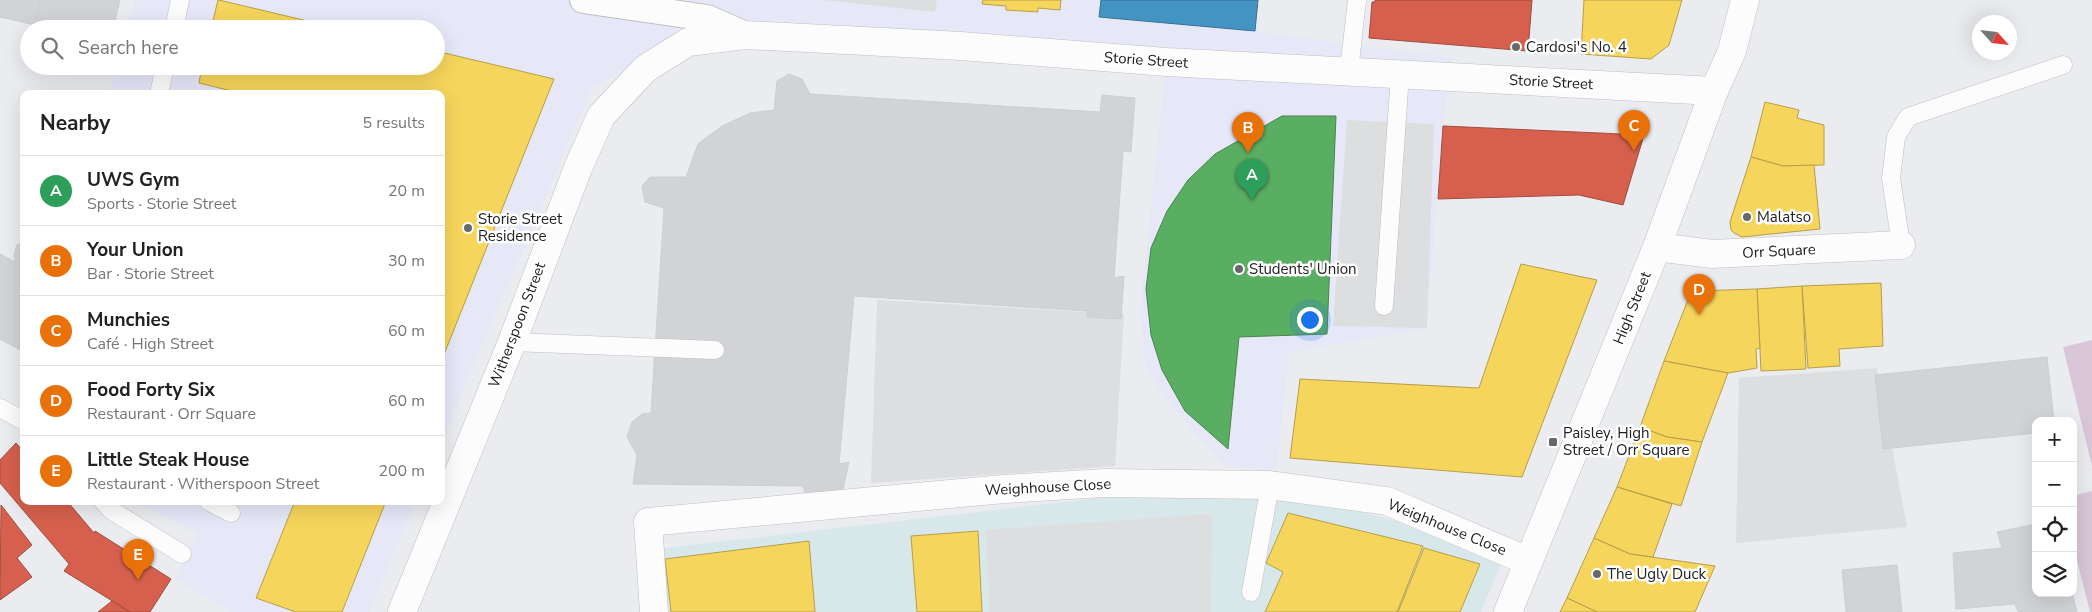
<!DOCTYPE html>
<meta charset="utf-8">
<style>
body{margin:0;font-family:"Nunito Sans",sans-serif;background:#f6f6f6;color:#222}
.controls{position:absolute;right:15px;bottom:15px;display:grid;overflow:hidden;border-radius:10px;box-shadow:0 5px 20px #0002}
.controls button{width:45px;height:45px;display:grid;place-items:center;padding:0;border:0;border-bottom:1px solid #e0e0e0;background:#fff;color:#222;font:25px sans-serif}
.compass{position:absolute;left:1972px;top:15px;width:45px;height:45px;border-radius:50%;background:#fff;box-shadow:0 5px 20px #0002;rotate:117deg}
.you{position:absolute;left:1309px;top:319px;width:18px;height:18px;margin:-12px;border:4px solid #fff;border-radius:50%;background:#1a73e8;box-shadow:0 0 0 8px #1a73e833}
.badge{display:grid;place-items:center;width:32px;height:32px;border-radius:50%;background:#d93025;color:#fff;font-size:16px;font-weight:700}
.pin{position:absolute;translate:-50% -41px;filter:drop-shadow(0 1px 2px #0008)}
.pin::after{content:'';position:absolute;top:26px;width:18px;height:15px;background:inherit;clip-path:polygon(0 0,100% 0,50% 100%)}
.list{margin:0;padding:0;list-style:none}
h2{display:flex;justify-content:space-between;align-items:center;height:65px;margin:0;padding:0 20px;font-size:21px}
h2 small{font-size:16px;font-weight:400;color:#767676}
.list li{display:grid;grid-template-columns:32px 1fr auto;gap:15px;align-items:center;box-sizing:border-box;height:70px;padding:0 20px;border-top:1px solid #e0e0e0}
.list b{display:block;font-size:19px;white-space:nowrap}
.list p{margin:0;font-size:16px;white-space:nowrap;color:#767676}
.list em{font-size:16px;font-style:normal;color:#767676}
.icon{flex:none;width:28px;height:28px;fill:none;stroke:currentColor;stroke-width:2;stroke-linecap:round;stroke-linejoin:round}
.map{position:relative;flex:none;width:2092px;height:612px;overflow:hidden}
.search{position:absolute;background:#fff;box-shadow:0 5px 20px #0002;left:20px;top:20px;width:425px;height:55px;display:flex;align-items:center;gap:12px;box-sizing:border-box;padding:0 18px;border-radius:28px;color:#767676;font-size:19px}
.panel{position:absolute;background:#fff;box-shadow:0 5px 20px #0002;left:20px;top:90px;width:425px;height:415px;border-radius:10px}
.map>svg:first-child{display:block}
</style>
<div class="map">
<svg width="2092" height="612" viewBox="0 0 2092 612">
<rect width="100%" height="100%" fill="#eaecf0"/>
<polygon fill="#d8e7e9" points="1108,497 1311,498 1506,551 1481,612 664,612 655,549"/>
<g fill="#e6e8f8">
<polygon points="135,0 1258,0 1256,31 1453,58 1443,126 1427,328 1289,353 1276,472 1224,465 1171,406 1146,369 1140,311 1166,63 707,19 592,88 441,442 441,94 109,94 117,66 436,66 436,29 127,29"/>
<polygon points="133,501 416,501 369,612 231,612 175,578 197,534"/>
</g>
<g fill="#d9c7d9">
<polygon points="2092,340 2092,466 2063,347"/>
<polygon points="2092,491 2092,612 2090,612 2073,544 2073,496"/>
</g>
<g fill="#dddee0">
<polygon points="824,0 937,0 935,12"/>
<polygon points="1347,120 1434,124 1427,328 1333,326"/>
<polygon points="877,300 1124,314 1115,466 871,483"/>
<polygon points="1877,368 1907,527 1736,543 1739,378"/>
<polygon points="1212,514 1211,612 990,612 986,530"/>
</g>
<g fill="#f6d55c" stroke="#b69f4a">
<polygon points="218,0 219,0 341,29 211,29"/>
<polygon points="983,0 1061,0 1060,10 1038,8 1038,12 1006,10 1006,6 982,4"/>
<polygon points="1584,0 1682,0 1669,45 1651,59 1581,54"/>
<polygon points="436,51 554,79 441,362 441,94 244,94 199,83 202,66 436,66"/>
<polygon points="1765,102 1799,110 1797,118 1824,125 1824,165 1783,166 1751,157"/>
<polygon points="1751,157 1783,166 1814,165 1820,229 1742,237 1734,233 1731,230 1730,222"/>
<polygon points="1521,264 1597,280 1522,477 1290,458 1300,379 1479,388"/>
<polygon points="1881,283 1883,346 1839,349 1840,366 1808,368 1802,286"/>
<polygon points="1802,286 1806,369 1761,371 1757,289"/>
<polygon points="1757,289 1760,348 1756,349 1757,368 1728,373 1664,361 1689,297 1696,291"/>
<polygon points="1664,361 1728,373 1702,442 1667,437 1640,427"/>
<polygon points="1640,427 1667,437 1702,442 1681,506 1617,487"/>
<polygon points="1617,487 1672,504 1653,557 1630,554 1594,538"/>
<polygon points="295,501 386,501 342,612 296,612 256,598"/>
<polygon points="1288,513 1423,546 1397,612 1265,612 1283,572 1266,563"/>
<polygon points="978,531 982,612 917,612 911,536"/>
<polygon points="1594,538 1630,554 1715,566 1695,612 1597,612 1567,598"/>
<polygon points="809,541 815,612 671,612 665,559"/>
<polygon points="1424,548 1480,564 1460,612 1398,612"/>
<polygon points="1567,598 1597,612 1560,612"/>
</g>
<g fill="#d6604d" stroke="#a04d40">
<polygon points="1375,0 1532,0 1528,51 1369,38 1372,2 1375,2"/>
<polygon points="1443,126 1644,135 1623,205 1579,195 1438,199"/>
<polygon points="16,443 24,452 24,501 67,501 94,533 95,531 171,579 150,612 130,612 64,571 69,564 0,483 0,460"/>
<polygon points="1,505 32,545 17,558 32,577 0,600"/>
<polygon points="112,601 130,612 98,612"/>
</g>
<polygon fill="#4393c3" stroke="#397192" points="1101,0 1258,0 1255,31 1099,17"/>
<polygon fill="#5aae61" stroke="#49844e" points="1282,116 1336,116 1327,334 1239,337 1228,449 1185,411 1162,370 1151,335 1146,289 1151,248 1167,211 1188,180 1215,154"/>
<g fill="#d1d3d6" stroke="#cbcfd3">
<polygon points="0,0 40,0 35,25 0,17"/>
<polygon points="40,0 120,0 113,29 53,29 35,25"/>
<polygon points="789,74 802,79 810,94 1100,112 1102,95 1135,98 1131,152 1123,151 1114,278 1124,276 1121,319 1087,317 1087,311 854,296 839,464 849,462 842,493 805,493 803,486 633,484 637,455 627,437 632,422 642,414 651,413 664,208 645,202 642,186 650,177 686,177 698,144 722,126 750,113 774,110 777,81"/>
<polygon points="24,242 24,352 0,339 0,254 15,262 14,254 17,245"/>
<polygon points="2047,357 2054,421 2036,421 2036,433 1883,449 1875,375"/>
<polygon points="2036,524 2036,593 2072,593 2077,612 2018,612 2015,604 1956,609 1953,553 2002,548 1997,532"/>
<polygon points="1897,565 1902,612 1846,612 1842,570"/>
</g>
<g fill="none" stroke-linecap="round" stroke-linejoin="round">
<g stroke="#bfbfc1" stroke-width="19">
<g id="service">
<polyline points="174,29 180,0"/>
<polyline points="1349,71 1357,0"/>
<polyline points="159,94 165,66"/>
<polyline points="1901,245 1891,178 1896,137 1908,117 2063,65"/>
<polyline points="1384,306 1400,74"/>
<polyline points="512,342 715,350"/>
<polyline points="0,408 24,421"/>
<polyline points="103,501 111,510 182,554"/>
<polyline points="208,501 231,513"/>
<polyline points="1251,592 1270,485"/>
</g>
</g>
<g stroke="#bfbfc1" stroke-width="28">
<polyline id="pedestrian" points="583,0 707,18 746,35"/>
</g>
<g stroke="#bfbfc1" stroke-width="29">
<g id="minor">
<polyline points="1657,247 1712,254 1901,245"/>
<polyline points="654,612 648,522 1004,489 1104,483 1270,485 1387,501 1528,561"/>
<polyline points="1508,612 1657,247 1714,91"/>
</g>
</g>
<g stroke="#bfbfc1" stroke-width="29">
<polyline id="tertiary" points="402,612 512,342 578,168 601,116 645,69 688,42 746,35 961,46 1166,62 1714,91 1732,51 1745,0"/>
</g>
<use href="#service" stroke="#fcfcfd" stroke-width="18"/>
<use href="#pedestrian" stroke="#fcfcfd" stroke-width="26"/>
<use href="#minor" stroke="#fcfcfd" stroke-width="28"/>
<use href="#tertiary" stroke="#fcfcfd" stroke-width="28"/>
</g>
<g fill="#676869" stroke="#fff" stroke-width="2">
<circle cx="1516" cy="47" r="5"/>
<circle cx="1747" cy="217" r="5"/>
<circle cx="468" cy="228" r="5"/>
<circle cx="1239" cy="269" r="5"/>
<rect x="1548" y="437" width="10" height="10" rx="2.5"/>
<circle cx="1597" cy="574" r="5"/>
</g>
<g text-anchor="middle" stroke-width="5" stroke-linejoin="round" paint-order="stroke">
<g font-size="15" fill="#212121" stroke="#fff" text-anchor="start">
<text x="1526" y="52">Cardosi's No. 4</text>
<text x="1757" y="222">Malatso</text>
<text x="478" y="224">Storie Street<tspan x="478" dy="17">Residence</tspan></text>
<text x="1249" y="274">Students' Union</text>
<text x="1563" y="438">Paisley, High<tspan x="1563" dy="17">Street / Orr Square</tspan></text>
<text x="1607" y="579">The Ugly Duck</text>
</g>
<g font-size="15" fill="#212121" stroke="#fff">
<text transform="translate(1146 60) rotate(4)" y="5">Storie Street</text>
<text transform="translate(1551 82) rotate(3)" y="5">Storie Street</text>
<text transform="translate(1779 251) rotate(-3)" y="5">Orr Square</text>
<text transform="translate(1632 308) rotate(-68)" y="5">High Street</text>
<text transform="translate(517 325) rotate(-69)" y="5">Witherspoon Street</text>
<text transform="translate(1048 487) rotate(-3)" y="5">Weighhouse Close</text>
<text transform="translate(1447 527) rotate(22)" y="5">Weighhouse Close</text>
</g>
</g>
</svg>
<div class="controls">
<button>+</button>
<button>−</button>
<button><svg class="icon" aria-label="locate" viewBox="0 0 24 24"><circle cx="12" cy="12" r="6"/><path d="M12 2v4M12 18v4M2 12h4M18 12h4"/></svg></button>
<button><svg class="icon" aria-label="layers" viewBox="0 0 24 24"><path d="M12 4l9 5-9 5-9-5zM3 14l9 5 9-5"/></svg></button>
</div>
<svg class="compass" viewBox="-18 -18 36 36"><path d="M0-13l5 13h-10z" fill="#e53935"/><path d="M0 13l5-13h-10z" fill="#767676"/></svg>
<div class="you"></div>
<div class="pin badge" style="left:1252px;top:200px;background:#2e9e5b">A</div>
<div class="pin badge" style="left:1248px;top:153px;background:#e8710a">B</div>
<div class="pin badge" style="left:1634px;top:151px;background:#e8710a">C</div>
<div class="pin badge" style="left:1699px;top:315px;background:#e8710a">D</div>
<div class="pin badge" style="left:138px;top:580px;background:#e8710a">E</div>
<div class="search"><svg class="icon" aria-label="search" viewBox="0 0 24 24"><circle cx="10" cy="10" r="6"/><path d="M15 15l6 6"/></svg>Search here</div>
<section class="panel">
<h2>Nearby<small>5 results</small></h2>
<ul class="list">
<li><span class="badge" style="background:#2e9e5b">A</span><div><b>UWS Gym</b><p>Sports · Storie Street</p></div><em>20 m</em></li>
<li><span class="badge" style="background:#e8710a">B</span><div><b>Your Union</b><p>Bar · Storie Street</p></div><em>30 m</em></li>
<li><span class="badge" style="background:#e8710a">C</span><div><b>Munchies</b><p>Café · High Street</p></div><em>60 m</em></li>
<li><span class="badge" style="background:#e8710a">D</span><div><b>Food Forty Six</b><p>Restaurant · Orr Square</p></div><em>60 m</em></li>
<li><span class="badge" style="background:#e8710a">E</span><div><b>Little Steak House</b><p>Restaurant · Witherspoon Street</p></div><em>200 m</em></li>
</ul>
</section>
</div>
